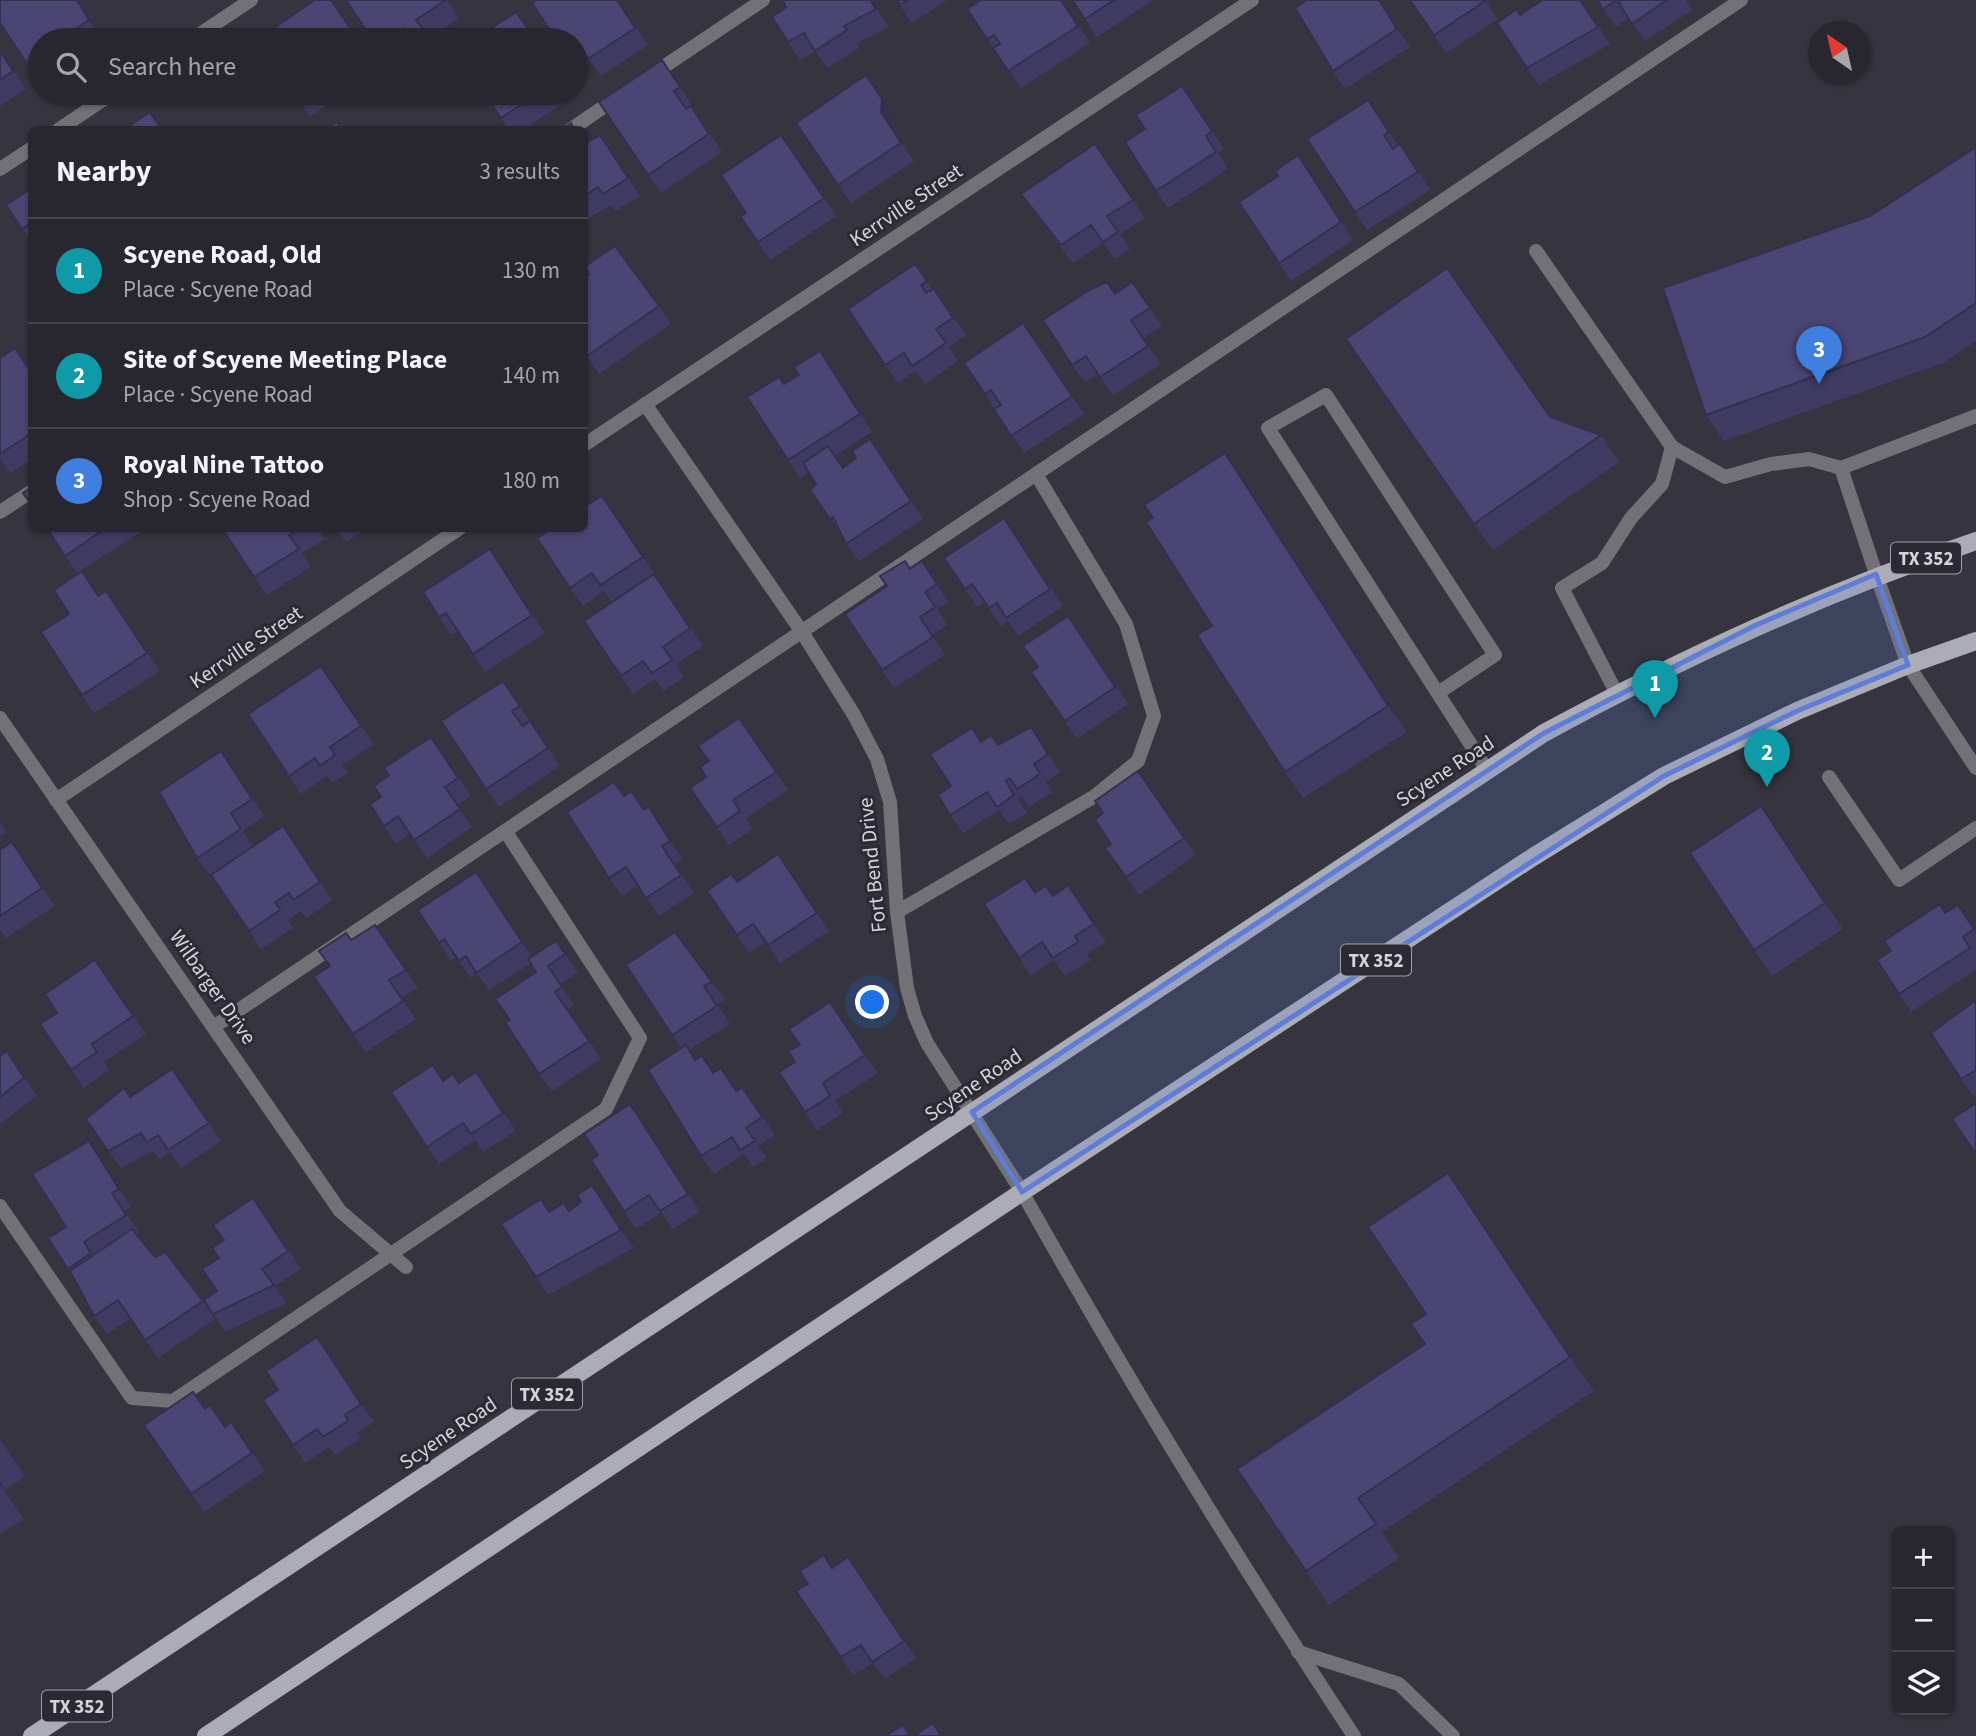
<!DOCTYPE html>
<meta charset="utf-8">
<style>
body{margin:0;font-family:"Source Sans 3",sans-serif;background:#302f37;color:#f1f3f6}
.controls{position:absolute;right:21px;bottom:21px;display:grid;overflow:hidden;border-radius:10px;box-shadow:0 2px 5px #0004}
.controls button{width:63px;height:63px;display:grid;place-items:center;padding:0;border:0;border-bottom:2px solid #44444b;background:#28272f;color:#f1f3f6;font:35px sans-serif}
.compass{position:absolute;left:1808px;top:21px;width:63px;height:63px;border-radius:50%;background:#28272f;box-shadow:0 2px 5px #0004;rotate:326deg}
.you{position:absolute;left:873px;top:1003px;width:24px;height:24px;margin:-18px;border:5px solid #fff;border-radius:50%;background:#1a73e8;box-shadow:0 0 0 10px #1a73e833}
.badge{display:grid;place-items:center;width:46px;height:46px;border-radius:50%;background:#eaaa39;color:#fff;font-size:23px;font-weight:700}
.pin{position:absolute;translate:-50% -58px;filter:drop-shadow(0 2px 4px #0008)}
.pin::after{content:'';position:absolute;top:37px;width:24px;height:21px;background:inherit;clip-path:polygon(0 0,100% 0,50% 100%)}
.list{margin:0;padding:0;list-style:none}
h2{display:flex;justify-content:space-between;align-items:center;height:91px;margin:0;padding:0 28px;font-size:30px}
h2 small{font-size:23px;font-weight:400;color:#a5a5aa}
.list li{display:grid;grid-template-columns:46px 1fr auto;gap:21px;align-items:center;box-sizing:border-box;height:105px;padding:0 28px;border-top:2px solid #44444b}
.list b{display:block;font-size:26px;white-space:nowrap}
.list p{margin:0;font-size:23px;white-space:nowrap;color:#a5a5aa}
.list em{font-size:23px;font-style:normal;color:#a5a5aa}
.icon{flex:none;width:38px;height:38px;fill:none;stroke:currentColor;stroke-width:2;stroke-linecap:round;stroke-linejoin:round}
.map{position:relative;flex:none;width:1976px;height:1736px;overflow:hidden}
.search{position:absolute;background:#28272f;box-shadow:0 2px 5px #0004;left:28px;top:28px;width:560px;height:77px;display:flex;align-items:center;gap:18px;box-sizing:border-box;padding:0 24px;border-radius:38px;color:#a5a5aa;font-size:26px}
.panel{position:absolute;background:#28272f;box-shadow:0 2px 5px #0004;left:28px;top:126px;width:560px;height:406px;border-radius:10px}
.map>svg:first-child{display:block}
</style>
<div class="map">
<svg width="1976" height="1736" viewBox="0 0 1976 1736">
<rect width="100%" height="100%" fill="#35343f"/>
<g fill="none" stroke-linecap="round" stroke-linejoin="round">
<g stroke="#717176" stroke-width="14">
<polyline points="650,76 763,0"/>
<polyline points="570,130 618,97"/>
<polyline points="1536,251 1672,447 1662,484 1631,518 1602,563 1562,588 1617,694"/>
<polyline points="1672,447 1725,477 1771,464 1809,459 1841,468 1876,574"/>
<polyline points="1841,468 1976,416"/>
<polyline points="0,512 32,491"/>
<polyline points="1438,693 1495,655 1326,395 1268,428 1487,770"/>
<polyline points="1829,777 1899,880 1976,828"/>
<polyline points="897,912 1095,796 1138,761 1154,716 1126,624 1036,474"/>
<polyline points="215,1026 1741,0"/>
<path d="M 1022,1192 C 1126,1377 1237,1559 1354,1736"/>
<polyline points="0,1206 132,1398 173,1401 606,1109 640,1038 506,832"/>
<polyline points="1298,1652 1399,1684 1453,1736"/>
</g>
<g stroke="#717176" stroke-width="14">
<polyline points="191,40 251,0"/>
<polyline points="58,130 113,93"/>
<polyline points="0,169 32,148"/>
<polyline points="645,404 802,632 854,715 877,759 890,802 897,912 907,988 915,1016 927,1043 1022,1192"/>
<polyline points="584,445 1252,0"/>
<polyline points="1876,574 1908,665 1976,768"/>
<polyline points="0,718 340,1211 406,1267"/>
<polyline points="56,800 460,528"/>
</g>
<g stroke="#acacb6" stroke-width="18">
<path d="M 32,1736 L 1544,733 C 1686,656 1823,593 1976,541"/>
<polyline points="206,1736 1022,1192 1533,857 1664,776 1797,711 1908,665 1976,641"/>
</g>
</g>
<g fill="#403b63">
<polygon points="0,0 79,0 102,38 98,40 40,40 40,79 38,80 26,62"/>
<polygon points="447,0 459,18 429,38 431,40 373,40"/>
<polygon points="617,0 648,45 601,76 586,55 576,62 576,40 557,40"/>
<polygon points="782,0 871,0 889,27 856,44 859,48 828,68 815,51 800,60 788,42 786,7"/>
<polygon points="897,0 947,0 912,23"/>
<polygon points="981,0 1062,0 1090,43 1021,88 967,9"/>
<polygon points="1072,0 1153,0 1097,37"/>
<polygon points="1380,0 1410,47 1345,89 1333,71"/>
<polygon points="1410,0 1485,0 1498,19 1446,53"/>
<polygon points="1581,0 1610,44 1539,85 1527,68 1520,15"/>
<polygon points="1597,0 1686,0 1692,10 1645,41 1629,18 1616,27"/>
<polygon points="0,50 26,89 0,106"/>
<polygon points="662,60 692,105 686,109 691,106 722,152 661,193 599,102"/>
<polygon points="294,93 345,93 310,116"/>
<polygon points="484,93 571,93 573,96 523,130 509,130"/>
<polygon points="1368,100 1398,146 1413,162 1430,190 1367,230 1355,212"/>
<polygon points="1195,103 1224,149 1218,153 1228,169 1168,208 1156,191"/>
<polygon points="894,117 893,130 914,161 851,203 796,123"/>
<polygon points="600,135 640,196 615,211 611,205 584,221 584,142 586,144"/>
<polygon points="781,135 836,216 770,260 740,216 746,213"/>
<polygon points="1095,144 1145,218 1120,234 1130,249 1115,259 1103,243 1073,263 1033,211 1021,194"/>
<polygon points="1976,147 1976,341 1943,363 1724,441 1706,415 1870,216"/>
<polygon points="1298,155 1353,240 1291,281 1279,263 1278,176"/>
<polygon points="32,188 32,242 22,229"/>
<polygon points="915,264 933,290 934,289 966,335 949,347 958,361 925,384 916,371 898,383 885,365"/>
<polygon points="1132,282 1162,326 1143,338 1161,364 1113,395 1098,374 1085,382 1072,365 1115,294"/>
<polygon points="659,306 671,324 599,374 584,352"/>
<polygon points="1346,339 1601,435 1619,462 1493,550"/>
<polygon points="1036,340 1084,414 1024,453 964,363"/>
<polygon points="0,358 32,373 32,459 10,473 0,458"/>
<polygon points="832,368 872,432 835,456 843,467 856,458 870,439 923,519 859,561 846,544 843,536 810,490 816,484 809,472 800,478 788,460 784,384"/>
<polygon points="1244,479 1407,732 1303,798 1285,772 1212,626"/>
<polygon points="614,514 703,646 676,664 684,677 664,691 655,679 633,694 584,621 612,602 604,591 583,606 570,588"/>
<polygon points="47,528 137,528 139,533 77,573"/>
<polygon points="229,528 317,528 324,539 302,553 311,567 267,595 254,577"/>
<polygon points="336,528 367,528 346,542"/>
<polygon points="1016,536 1063,606 1018,636 1008,621 1001,626 984,602 977,607 944,558"/>
<polygon points="922,561 949,602 937,609 948,625 932,635 945,655 894,688 882,670 887,586 910,569"/>
<polygon points="502,566 545,633 485,672 458,631 451,635 439,617"/>
<polygon points="99,595 118,608 160,671 94,713 82,695"/>
<polygon points="1068,616 1128,704 1077,739 1031,672 1038,667"/>
<polygon points="321,666 374,744 342,765 348,773 332,783 327,776 301,794 289,776"/>
<polygon points="503,681 560,766 499,807 486,789"/>
<polygon points="739,718 788,790 746,818 753,829 729,845 690,788 706,777 709,761"/>
<polygon points="1031,727 1060,772 1046,782 1052,792 1029,807 1022,796 1018,799 1027,813 1009,824 999,810 963,833 950,815 951,786 972,728 982,741 998,745"/>
<polygon points="221,751 264,816 243,831 253,846 283,826 332,900 306,918 301,911 288,920 293,928 261,949 211,875 227,864 210,875 197,858"/>
<polygon points="444,755 471,796 457,805 472,827 427,858 410,834 396,844 384,826"/>
<polygon points="1138,771 1196,855 1139,895 1105,848 1111,844 1103,813"/>
<polygon points="624,796 644,810 661,825 683,859 675,864 694,893 659,916 638,885 622,896 609,878"/>
<polygon points="0,822 6,832 0,836"/>
<polygon points="1779,832 1843,929 1772,976 1754,950"/>
<polygon points="12,842 55,906 6,938 0,930 0,850"/>
<polygon points="790,872 829,931 780,963 766,942 749,953 707,891 737,882"/>
<polygon points="1068,885 1106,942 1087,954 1091,960 1065,976 1054,960 1031,976 1019,958 1035,893 1053,895"/>
<polygon points="488,890 532,956 556,941 578,972 560,984 574,1005 568,1009 601,1059 552,1091 539,1074 510,1020 536,972 531,963 489,990 477,974 471,978 456,957 451,961 439,943"/>
<polygon points="1958,905 1976,931 1976,970 1911,1012 1899,994 1946,913"/>
<polygon points="375,925 418,988 401,998 416,1019 366,1052 314,977 330,966 351,940"/>
<polygon points="95,960 146,1034 104,1062 109,1070 84,1088 40,1024 57,1013"/>
<polygon points="626,965 712,982 725,999 717,1004 730,1024 689,1050 696,1060 736,1091 742,1087 775,1135 758,1146 767,1158 753,1167 744,1154 714,1174 701,1156 681,1048"/>
<polygon points="1976,1000 1976,1095 1974,1097 1961,1079"/>
<polygon points="830,1002 878,1073 835,1101 843,1113 817,1130 805,1112 795,1062 800,1045"/>
<polygon points="0,1052 19,1069 37,1096 0,1124"/>
<polygon points="172,1069 221,1141 181,1168 170,1152 160,1159 153,1151 121,1168 86,1119 130,1097"/>
<polygon points="444,1081 488,1090 516,1131 483,1152 475,1140 439,1164 427,1147"/>
<polygon points="642,1122 700,1211 673,1229 661,1213 636,1229 624,1211"/>
<polygon points="89,1141 131,1206 125,1211 139,1233 136,1235 155,1257 203,1301 215,1319 158,1358 131,1318 107,1334 94,1316 72,1275 48,1238 66,1227"/>
<polygon points="592,1185 634,1248 548,1295 536,1277 541,1199 550,1211 569,1211 581,1202"/>
<polygon points="1471,1207 1594,1391 1382,1532 1399,1558 1329,1605 1306,1571 1425,1344 1426,1314"/>
<polygon points="266,1216 301,1269 275,1286 286,1303 225,1332 213,1314 217,1291 219,1258"/>
<polygon points="330,1355 374,1422 357,1433 361,1438 335,1455 329,1447 305,1463 293,1445"/>
<polygon points="205,1408 225,1426 231,1422 265,1471 204,1512 144,1425"/>
<polygon points="0,1437 25,1476 5,1490 24,1519 0,1534"/>
<polygon points="848,1557 916,1658 885,1679 873,1663 853,1675 841,1657 832,1567"/>
</g>
<g fill="#343050">
<polygon points="77,0 79,0 102,38 89,20"/>
<polygon points="1379,0 1380,0 1410,47 1397,29"/>
<polygon points="866,75 894,117 893,130 914,161 881,112"/>
<polygon points="1182,86 1195,103 1224,149"/>
<polygon points="820,351 832,368 872,432 860,414"/>
<polygon points="1225,453 1244,479 1407,732 1388,706"/>
<polygon points="490,549 502,566 545,633 532,615"/>
<polygon points="922,561 947,597 949,602 937,584"/>
<polygon points="1761,806 1779,832 1843,929 1825,903"/>
<polygon points="649,807 661,825 683,859 670,841"/>
<polygon points="476,872 488,890 535,960 522,942"/>
<polygon points="830,1002 843,1019 878,1073 865,1055"/>
<polygon points="630,1104 642,1122 700,1211 688,1194"/>
<polygon points="89,1141 102,1159 131,1206 119,1189"/>
<polygon points="1448,1173 1471,1207 1594,1391 1570,1357"/>
<polygon points="592,1185 605,1202 634,1248 621,1230"/>
<polygon points="317,1337 330,1355 374,1422 361,1404"/>
<polygon points="0,1437 25,1476 0,1439"/>
<polygon points="0,1482 24,1519 0,1485"/>
</g>
<g fill="#4a4573" stroke="#343050" stroke-width="2">
<polygon points="0,0 77,0 89,20 59,40 40,40 40,53 26,62 0,23"/>
<polygon points="315,0 331,0 358,40 259,40 258,39"/>
<polygon points="346,0 446,0 416,20 423,29 409,38 403,28 385,40 373,40"/>
<polygon points="536,0 617,0 635,28 588,59 574,37 569,40 557,40 532,3"/>
<polygon points="782,0 870,0 876,9 844,26 847,30 815,51 804,33 788,42 772,17 786,7"/>
<polygon points="897,0 908,0 900,5"/>
<polygon points="981,0 1061,0 1078,26 1008,71 993,48 1000,44 994,35 987,39 967,9"/>
<polygon points="1072,0 1114,0 1085,19"/>
<polygon points="1307,0 1379,0 1397,29 1333,71 1295,8"/>
<polygon points="1410,0 1485,0 1485,1 1434,35"/>
<polygon points="1542,0 1580,0 1598,27 1527,68 1497,23 1517,9 1520,15"/>
<polygon points="1597,0 1667,0 1632,24 1617,0 1603,9"/>
<polygon points="516,12 536,40 476,40 487,33 489,37 496,32 493,27"/>
<polygon points="0,51 13,71 0,80"/>
<polygon points="662,60 680,87 674,91 686,109 691,106 709,134 648,175 599,102"/>
<polygon points="866,75 882,99 881,112 901,143 838,185 796,123"/>
<polygon points="1182,86 1212,131 1206,136 1216,152 1156,191 1125,142 1145,129 1136,115"/>
<polygon points="294,93 306,93 298,98"/>
<polygon points="484,93 539,93 501,118"/>
<polygon points="1368,100 1389,132 1384,135 1393,149 1400,144 1418,172 1355,212 1307,139"/>
<polygon points="150,112 162,130 123,130"/>
<polygon points="337,122 342,130 326,130"/>
<polygon points="571,123 575,130 561,130"/>
<polygon points="291,125 294,130 284,130"/>
<polygon points="600,135 628,178 603,194 598,187 584,196 584,144"/>
<polygon points="781,135 824,198 758,242 740,216 746,213 721,175"/>
<polygon points="1095,144 1133,200 1107,216 1118,232 1103,242 1091,225 1061,245 1021,194"/>
<polygon points="1976,147 1976,303 1925,337 1706,415 1663,288 1870,216"/>
<polygon points="1298,155 1341,222 1279,263 1239,202 1278,176 1275,171"/>
<polygon points="32,188 32,228 29,224 22,229 6,205"/>
<polygon points="615,246 659,306 587,356 584,352 584,277 589,274 584,267"/>
<polygon points="915,264 927,281 921,285 926,293 934,289 953,318 936,329 946,343 912,366 904,353 885,365 848,309"/>
<polygon points="1447,268 1550,417 1601,435 1474,524 1346,339"/>
<polygon points="1107,282 1115,294 1132,282 1150,308 1131,320 1148,346 1100,377 1086,356 1072,365 1043,320 1091,289"/>
<polygon points="1023,323 1072,396 1011,436 994,409 1001,405 991,390 985,394 964,363"/>
<polygon points="15,348 32,374 32,433 0,454 0,358"/>
<polygon points="820,351 860,414 788,460 747,397 779,377 784,384 799,375 794,367"/>
<polygon points="870,439 911,501 846,544 833,517 830,519 810,490 816,484 803,463 828,446 843,468 856,458 852,451"/>
<polygon points="1225,453 1388,706 1285,772 1197,635 1212,626 1146,522 1153,518 1144,505"/>
<polygon points="32,487 32,505 23,493"/>
<polygon points="602,496 643,557 600,585 592,573 570,588 537,538 553,528 584,528 584,507"/>
<polygon points="1004,518 1050,589 1006,618 997,603 989,608 972,584 965,589 944,558"/>
<polygon points="47,528 106,528 65,556"/>
<polygon points="229,528 300,528 289,535 299,549 254,577 224,531"/>
<polygon points="490,549 532,615 473,654 446,613 439,617 423,592"/>
<polygon points="905,561 910,569 922,561 937,584 925,592 935,607 920,617 933,637 882,670 845,614 887,586 880,576"/>
<polygon points="82,571 98,596 106,591 147,653 82,695 41,632 69,614 54,590"/>
<polygon points="654,574 690,628 663,647 672,660 652,673 643,661 621,676 584,621"/>
<polygon points="1068,616 1115,687 1065,721 1031,672 1038,667 1023,646"/>
<polygon points="321,666 361,726 330,747 335,755 320,766 315,758 289,776 248,714"/>
<polygon points="503,681 520,706 512,711 523,726 530,721 548,748 486,789 441,721"/>
<polygon points="739,718 776,772 733,800 740,811 717,827 690,788 706,777 700,767 709,761 698,746"/>
<polygon points="1031,727 1048,754 1034,764 1040,774 1017,789 1010,778 1006,781 1014,795 997,807 987,792 950,815 938,795 951,786 930,754 972,728 981,742 991,735 998,745"/>
<polygon points="431,737 458,778 445,787 460,809 414,840 398,816 384,826 370,804 381,797 374,786 389,775 384,768"/>
<polygon points="221,751 252,799 231,813 241,829 197,858 159,792"/>
<polygon points="1138,771 1184,838 1126,877 1105,848 1111,844 1095,820 1103,813 1095,801"/>
<polygon points="614,782 624,796 631,791 644,810 649,807 670,841 662,846 681,875 646,898 626,867 609,878 567,812"/>
<polygon points="1761,806 1825,903 1754,950 1690,853"/>
<polygon points="283,826 320,882 293,900 289,893 275,902 280,910 249,931 211,875"/>
<polygon points="12,842 42,888 0,916 0,850"/>
<polygon points="778,854 817,913 768,945 753,924 737,935 707,891 731,874 737,882"/>
<polygon points="476,872 522,942 476,973 466,956 459,961 444,939 439,943 418,910"/>
<polygon points="1025,878 1035,893 1046,886 1053,896 1068,885 1094,924 1075,936 1078,942 1053,958 1042,942 1019,958 984,904"/>
<polygon points="1940,904 1945,913 1958,905 1974,929 1963,937 1970,948 1899,994 1877,960 1891,951 1884,941"/>
<polygon points="375,925 406,970 389,980 403,1001 353,1034 314,977 330,966 319,951 346,933 351,940"/>
<polygon points="675,932 712,982 704,986 717,1006 672,1035 626,965"/>
<polygon points="556,941 565,954 548,966 562,987 555,992 589,1041 539,1074 505,1022 510,1020 495,999 536,972 528,959"/>
<polygon points="95,960 133,1016 92,1044 97,1052 71,1070 40,1024 57,1013 45,994"/>
<polygon points="1976,1000 1976,1070 1961,1079 1931,1033"/>
<polygon points="830,1002 865,1055 823,1083 830,1096 805,1112 779,1072 795,1062 788,1051 800,1045 789,1029"/>
<polygon points="686,1045 695,1060 702,1056 713,1073 721,1068 736,1091 742,1087 762,1117 746,1128 755,1141 740,1150 732,1137 701,1156 648,1070"/>
<polygon points="7,1051 24,1078 0,1097 0,1054 1,1055"/>
<polygon points="433,1065 443,1081 453,1074 459,1083 476,1072 503,1113 471,1134 463,1123 427,1147 391,1092"/>
<polygon points="172,1069 209,1123 168,1150 158,1135 147,1142 141,1133 108,1151 86,1119 124,1088 130,1097"/>
<polygon points="1976,1103 1976,1154 1952,1119"/>
<polygon points="630,1104 688,1194 660,1211 649,1195 624,1211 591,1160 598,1155 584,1134"/>
<polygon points="89,1141 119,1189 112,1193 126,1215 84,1242 91,1253 68,1269 48,1238 66,1227 32,1174"/>
<polygon points="1448,1173 1570,1357 1358,1498 1376,1524 1306,1571 1237,1469 1425,1344 1411,1324 1426,1314 1368,1227"/>
<polygon points="592,1185 621,1230 536,1277 501,1224 541,1199 549,1212 564,1203 569,1211 581,1202 577,1195"/>
<polygon points="253,1198 288,1251 262,1269 274,1285 213,1314 204,1300 217,1291 202,1269 219,1258 212,1248 224,1240 213,1225"/>
<polygon points="132,1229 155,1257 165,1252 203,1301 145,1340 118,1300 94,1316 70,1271"/>
<polygon points="317,1337 361,1404 345,1415 348,1421 323,1437 317,1429 293,1445 263,1400 278,1390 266,1371"/>
<polygon points="193,1392 205,1409 210,1405 225,1427 231,1422 252,1453 191,1494 144,1425"/>
<polygon points="824,1555 832,1568 848,1557 904,1641 872,1662 861,1645 841,1657 796,1591 808,1584 800,1571"/>
<polygon points="933,1723 941,1736 914,1736"/>
<polygon points="903,1725 910,1736 885,1736"/>
</g>
<path fill="#5d7dd9" fill-opacity="0.2" stroke="#5d7dd9" stroke-width="5" stroke-linejoin="round" d="M 1876,574 L 1908,665 L 1797,711 L 1664,776 L 1022,1192 L 972,1112 L 1544,733 L 1756,625 Z"/>
<g text-anchor="middle" stroke-width="6" stroke-linejoin="round" paint-order="stroke">
<g fill="#2b2a34" stroke="#a1a1a9" stroke-width="2">
<rect x="1891" y="542.5" width="70" height="31" rx="5"/>
<rect x="1341" y="944.5" width="70" height="31" rx="5"/>
<rect x="512" y="1378.5" width="70" height="31" rx="5"/>
<rect x="42" y="1690.5" width="70" height="31" rx="5"/>
</g>
<g font-size="19" font-weight="bold" fill="#d4d4db">
<text x="1926" y="565">TX 352</text>
<text x="1376" y="967">TX 352</text>
<text x="547" y="1401">TX 352</text>
<text x="77" y="1713">TX 352</text>
</g>
<g font-size="21" fill="#d4d4db" stroke="#2b2a34">
<text transform="translate(906 205) rotate(-34)" y="7">Kerrville Street</text>
<text transform="translate(246 647) rotate(-34)" y="7">Kerrville Street</text>
<text transform="translate(1445 771) rotate(-33)" y="7">Scyene Road</text>
<text transform="translate(872 865) rotate(-96)" y="7">Fort Bend Drive</text>
<text transform="translate(213 987) rotate(55)" y="7">Wilbarger Drive</text>
<text transform="translate(973 1085) rotate(-34)" y="7">Scyene Road</text>
<text transform="translate(448 1433) rotate(-34)" y="7">Scyene Road</text>
</g>
</g>
</svg>
<div class="controls">
<button>+</button>
<button>−</button>
<button><svg class="icon" aria-label="layers" viewBox="0 0 24 24"><path d="M12 4l9 5-9 5-9-5zM3 14l9 5 9-5"/></svg></button>
</div>
<svg class="compass" viewBox="-18 -18 36 36"><path d="M0-13l5 13h-10z" fill="#e53935"/><path d="M0 13l5-13h-10z" fill="#a5a5aa"/></svg>
<div class="you"></div>
<div class="pin badge" style="left:1655px;top:718px;background:#0f9aa8">1</div>
<div class="pin badge" style="left:1767px;top:787px;background:#0f9aa8">2</div>
<div class="pin badge" style="left:1819px;top:384px;background:#3f7fe0">3</div>
<div class="search"><svg class="icon" aria-label="search" viewBox="0 0 24 24"><circle cx="10" cy="10" r="6"/><path d="M15 15l6 6"/></svg>Search here</div>
<section class="panel">
<h2>Nearby<small>3 results</small></h2>
<ul class="list">
<li><span class="badge" style="background:#0f9aa8">1</span><div><b>Scyene Road, Old</b><p>Place · Scyene Road</p></div><em>130 m</em></li>
<li><span class="badge" style="background:#0f9aa8">2</span><div><b>Site of Scyene Meeting Place</b><p>Place · Scyene Road</p></div><em>140 m</em></li>
<li><span class="badge" style="background:#3f7fe0">3</span><div><b>Royal Nine Tattoo</b><p>Shop · Scyene Road</p></div><em>180 m</em></li>
</ul>
</section>
</div>
